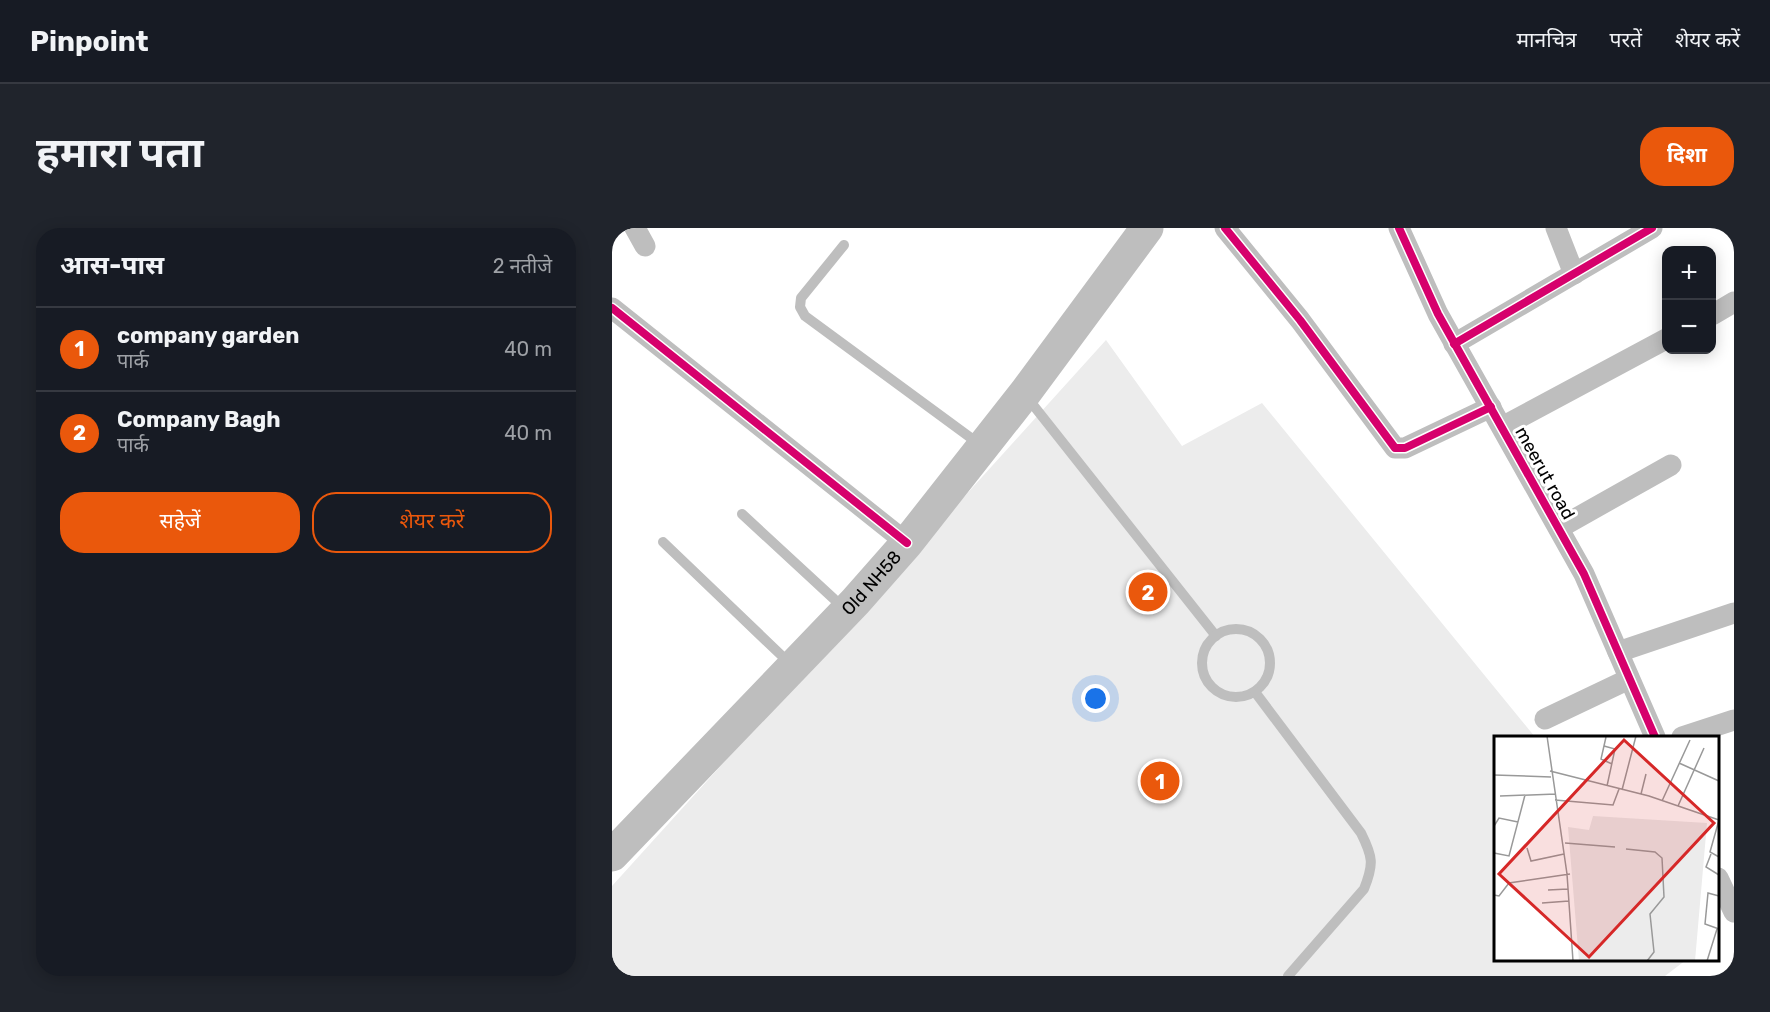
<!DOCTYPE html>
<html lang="hi">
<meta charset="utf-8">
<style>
body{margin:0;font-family:Rubik,"Noto Sans Devanagari",sans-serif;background:#20242c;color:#f1f3f6}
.controls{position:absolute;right:18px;top:18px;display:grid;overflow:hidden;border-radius:12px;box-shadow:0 3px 15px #0003}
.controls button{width:54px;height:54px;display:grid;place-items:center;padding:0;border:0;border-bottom:2px solid #363941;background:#171b24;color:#f1f3f6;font:30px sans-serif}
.you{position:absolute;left:484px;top:471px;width:21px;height:21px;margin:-15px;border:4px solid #fff;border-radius:50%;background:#1a73e8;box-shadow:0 0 0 9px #1a73e833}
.badge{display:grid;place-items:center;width:39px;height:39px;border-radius:50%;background:#ea580c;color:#fff;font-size:20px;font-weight:700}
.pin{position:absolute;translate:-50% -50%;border:3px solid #fff;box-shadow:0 2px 6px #0006}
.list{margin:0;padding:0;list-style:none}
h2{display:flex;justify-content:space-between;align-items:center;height:78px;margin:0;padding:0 24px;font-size:26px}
h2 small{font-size:20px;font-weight:400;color:#9ea1a6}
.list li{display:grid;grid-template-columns:39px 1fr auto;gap:18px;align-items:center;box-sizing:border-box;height:84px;padding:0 24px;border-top:2px solid #363941}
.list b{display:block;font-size:22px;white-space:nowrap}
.list p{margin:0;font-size:20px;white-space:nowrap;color:#9ea1a6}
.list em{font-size:20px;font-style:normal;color:#9ea1a6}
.actions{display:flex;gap:12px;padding:18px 24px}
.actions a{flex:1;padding:14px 0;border:2px solid #ea580c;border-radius:24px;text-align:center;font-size:21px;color:#ea580c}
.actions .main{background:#ea580c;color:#fff}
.map{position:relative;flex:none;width:1122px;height:748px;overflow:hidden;border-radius:24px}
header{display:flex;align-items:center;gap:36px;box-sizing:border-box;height:84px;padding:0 30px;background:#171b24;border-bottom:2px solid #363941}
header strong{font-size:28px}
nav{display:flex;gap:33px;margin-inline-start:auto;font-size:21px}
.intro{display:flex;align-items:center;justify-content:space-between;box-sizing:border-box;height:144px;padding:0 36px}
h1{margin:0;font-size:42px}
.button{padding:15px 27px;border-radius:24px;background:#ea580c;color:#fff;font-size:21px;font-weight:700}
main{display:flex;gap:36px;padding:0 36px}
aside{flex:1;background:#171b24;border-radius:24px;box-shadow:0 3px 15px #0003}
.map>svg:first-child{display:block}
</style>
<header>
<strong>Pinpoint</strong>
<nav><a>मानचित्र</a><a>परतें</a><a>शेयर करें</a></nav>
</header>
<div class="intro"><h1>हमारा पता</h1><a class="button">दिशा</a></div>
<main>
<aside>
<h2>आस-पास<small>2 नतीजे</small></h2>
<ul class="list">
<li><span class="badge">1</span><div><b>company garden</b><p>पार्क</p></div><em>40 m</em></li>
<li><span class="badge">2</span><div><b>Company Bagh</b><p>पार्क</p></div><em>40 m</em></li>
</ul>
<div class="actions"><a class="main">सहेजें</a><a>शेयर करें</a></div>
</aside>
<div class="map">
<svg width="1122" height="748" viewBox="0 0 1122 748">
<rect width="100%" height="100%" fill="#fff"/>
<polygon fill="#ececec" points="494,112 570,218 650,175 923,509 884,509 884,732 1074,732 1053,748 0,748 0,658"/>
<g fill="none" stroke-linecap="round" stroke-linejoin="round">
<g stroke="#bebebe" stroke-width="10">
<polyline points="232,17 189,70 188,79 193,88 359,210"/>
<polyline points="414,168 604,408"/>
<polyline points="130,286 222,371"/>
<polyline points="51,314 169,427"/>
<circle cx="624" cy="435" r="34"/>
<path d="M 643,464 L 749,605 C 761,629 762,636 752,661 L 676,748"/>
</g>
<g stroke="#bebebe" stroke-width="21">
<polyline points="23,0 33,18"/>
<polyline points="613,0 688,92 783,220 793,220 879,179"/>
<polyline points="787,0 826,86 972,346 1043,509"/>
<polyline points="944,0 962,46"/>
<polyline points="0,80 295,315"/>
<polyline points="1100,87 1122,74"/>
<polyline points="842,116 1040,0"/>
<polyline points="890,199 1054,111"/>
<polyline points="947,300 1059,237"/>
<polyline points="1006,424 1122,385"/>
<polyline points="933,491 1017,451"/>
<polyline points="1070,509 1122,492"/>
<polyline points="1106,650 1122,684"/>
</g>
<path stroke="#bebebe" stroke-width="33" id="s1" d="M 0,627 L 243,374 L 295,315 L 413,165 L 535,0"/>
<g stroke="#fff" stroke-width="11">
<g id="cycleway">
<polyline points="613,0 688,92 783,220 793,220 879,179"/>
<polyline points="787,0 826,86 972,346 1043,509"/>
<polyline points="0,80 295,315"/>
<polyline points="842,116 1040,0"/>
</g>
</g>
<use href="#cycleway" stroke="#d6006c" stroke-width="8"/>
</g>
<g text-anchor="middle" stroke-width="6" stroke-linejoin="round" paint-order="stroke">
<g font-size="18" fill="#000" stroke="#fff">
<text transform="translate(933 245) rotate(61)" y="6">meerut road</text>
<text dy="6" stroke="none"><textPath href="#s1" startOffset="376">Old NH58</textPath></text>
</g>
</g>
<g transform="translate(882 508)">
<rect width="225" height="225" fill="#fff"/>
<path d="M 99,80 L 213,87 L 201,225 L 85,225 L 74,91 L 95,94 Z" fill="#ececec"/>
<path fill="none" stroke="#999" stroke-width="1.5" d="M 53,0 L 73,138 L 79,225M 112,1 L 107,23 L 118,28M 110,10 L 121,13 L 113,50M 185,27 L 225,45M 56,35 L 155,60 L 225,84M 0,39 L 57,41M 128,54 L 142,0M 147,58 L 152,38M 6,60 L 62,58M 61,64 L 119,69 L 125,53M 168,65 L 196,4M 184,70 L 210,12M 225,84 L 216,116 L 225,121M 0,90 L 5,82 L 24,86M 71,107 L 121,111M 33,112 L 37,125 L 70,118M 132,113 L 161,116 L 168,122 L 170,161 L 156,178 L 160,216 L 153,225M 0,117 L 15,120 L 31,59M 217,118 L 212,131 L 225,139M 54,154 L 74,153M 0,159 L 5,160 L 15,147 L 76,138M 225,160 L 214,157 L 211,188 L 225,193M 48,167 L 75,165M 213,225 L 223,193"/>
<path fill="#d62828" fill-opacity="0.15" stroke="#d62828" stroke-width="3" d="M 130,4 L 220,87 L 95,221 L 5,138 Z"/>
<rect width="225" height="225" fill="none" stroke="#000" stroke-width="3"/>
</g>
</svg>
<div class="controls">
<button>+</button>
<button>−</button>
</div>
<div class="you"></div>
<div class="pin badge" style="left:548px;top:553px">1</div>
<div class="pin badge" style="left:536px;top:364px">2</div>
</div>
</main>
